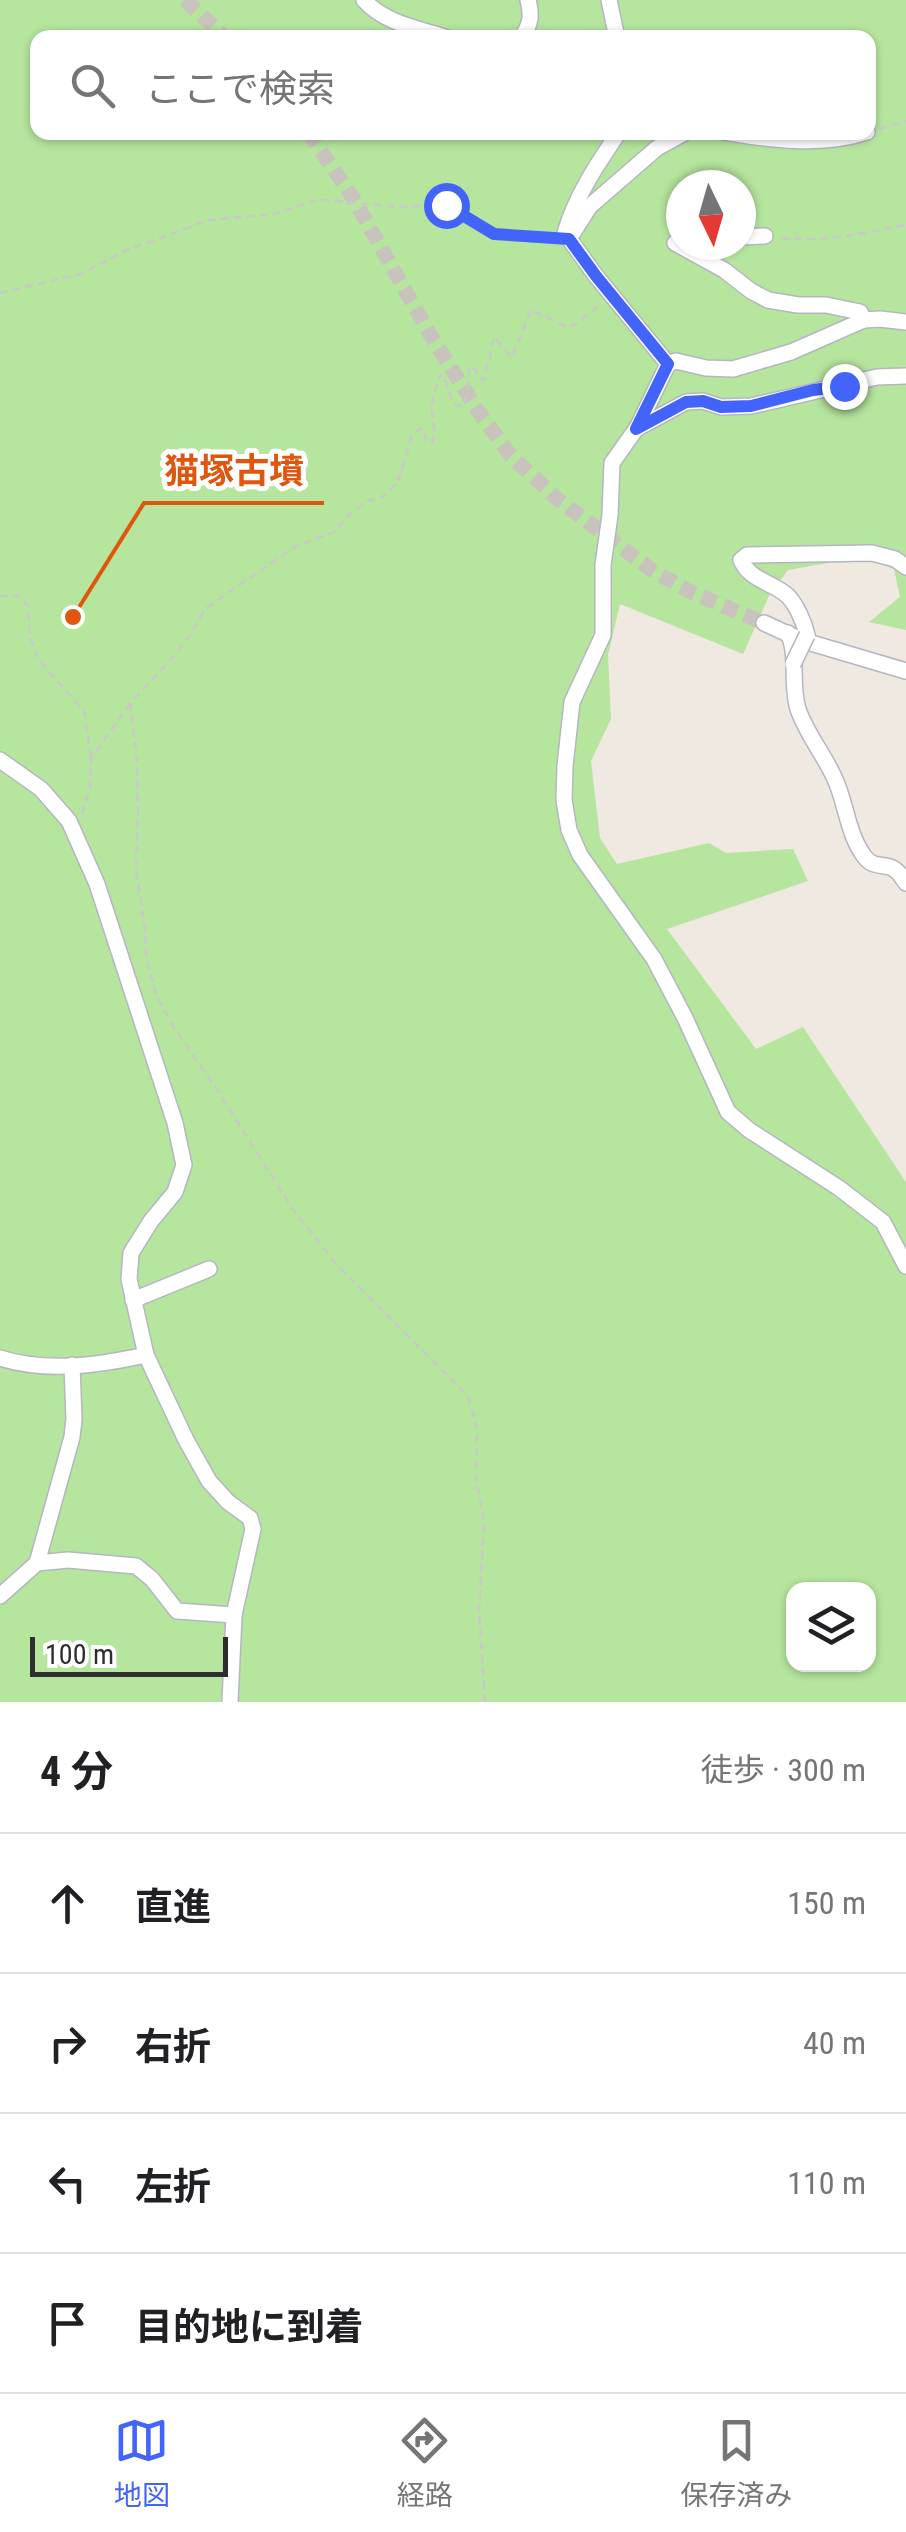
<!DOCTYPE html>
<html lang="ja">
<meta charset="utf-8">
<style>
body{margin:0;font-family:"Roboto Condensed","Noto Sans JP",sans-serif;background:#f6f6f6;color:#202124}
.controls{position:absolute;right:30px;bottom:30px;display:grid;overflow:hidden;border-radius:20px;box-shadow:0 2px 8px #0004}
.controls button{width:90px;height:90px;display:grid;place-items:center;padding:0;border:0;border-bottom:2px solid #e0e0e0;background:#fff;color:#202124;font:50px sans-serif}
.compass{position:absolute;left:666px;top:170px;width:90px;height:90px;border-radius:50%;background:#fff;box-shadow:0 2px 8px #0004;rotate:175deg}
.scale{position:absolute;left:30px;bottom:25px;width:198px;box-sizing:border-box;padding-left:10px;border:5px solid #2e2e2e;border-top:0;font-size:28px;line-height:35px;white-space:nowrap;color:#2e2e2e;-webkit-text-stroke:8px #fff;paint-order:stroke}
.stop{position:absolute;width:30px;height:30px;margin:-22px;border:8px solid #4264fb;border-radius:50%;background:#fff}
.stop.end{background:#4264fb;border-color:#fff;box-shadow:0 2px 10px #0008}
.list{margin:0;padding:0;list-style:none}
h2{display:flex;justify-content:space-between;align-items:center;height:130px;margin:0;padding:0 40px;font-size:42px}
h2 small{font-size:32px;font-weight:400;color:#757577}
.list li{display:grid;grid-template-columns:65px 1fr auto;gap:30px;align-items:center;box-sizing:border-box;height:140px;padding:0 40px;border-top:2px solid #e0e0e0}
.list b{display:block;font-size:38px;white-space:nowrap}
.list em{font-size:32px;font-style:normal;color:#757577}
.icon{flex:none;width:55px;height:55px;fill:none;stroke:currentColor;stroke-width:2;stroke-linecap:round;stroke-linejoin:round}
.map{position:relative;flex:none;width:906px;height:1702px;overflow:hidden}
.search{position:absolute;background:#fff;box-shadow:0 2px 8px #0004;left:30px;right:30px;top:30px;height:110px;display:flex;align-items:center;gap:25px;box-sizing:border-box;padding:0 35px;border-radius:20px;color:#757577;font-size:38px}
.sheet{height:690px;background:#fff}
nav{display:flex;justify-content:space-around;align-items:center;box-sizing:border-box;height:140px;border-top:2px solid #e0e0e0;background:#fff;font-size:28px;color:#757577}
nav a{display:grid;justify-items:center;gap:5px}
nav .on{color:#4264fb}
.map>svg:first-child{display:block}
</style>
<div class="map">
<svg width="906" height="1702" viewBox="0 0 906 1702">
<rect width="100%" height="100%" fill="#efe9e1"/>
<path fill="#b6e59e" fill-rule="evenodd" d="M 0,0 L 906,0 L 906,630 L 869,622 L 900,597 L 894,569 L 862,557 L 788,570 L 769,596 L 743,654 L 620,604 L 608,655 L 611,719 L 591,761 L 600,838 L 617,864 L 709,843 L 726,853 L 793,849 L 808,881 L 667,929 L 756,1049 L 803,1027 L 906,1182 L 906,1702 L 0,1702 ZM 38,38 L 868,38 L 868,132 L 38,132 ZM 681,185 L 741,185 L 741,245 L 681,245 ZM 794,1590 L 868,1590 L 868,1664 L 794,1664 Z"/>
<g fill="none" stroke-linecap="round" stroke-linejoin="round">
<g stroke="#c8c4bd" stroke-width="15" stroke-dasharray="15 8" stroke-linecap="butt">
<polyline points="185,0 226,38"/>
<polyline points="308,132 353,198 431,336 478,411 511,456 556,498 653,571 693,593 764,623"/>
</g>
<g stroke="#b4b7c1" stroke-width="18">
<g id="minor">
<path d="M 364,0 C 384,23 420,29 448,38"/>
<polyline points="609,0 617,38"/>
<path d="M 521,38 C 531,25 532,15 528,0"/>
<path d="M 619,132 C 598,163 575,197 565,233 L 596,276 L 668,364 L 676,361 L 706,368 L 733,369 L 791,352 L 864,320 L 880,319 L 906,322"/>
<path d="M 724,132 C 770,140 822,147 867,132"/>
<polyline points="741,237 765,236"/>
<polyline points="569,239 590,206 657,148 686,132"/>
<polyline points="681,242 675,243 724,270 751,291 768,300 798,305 826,305 860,312 864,320"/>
<polyline points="906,376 877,377 751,406 721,407 703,401 686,402 636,429 612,463 610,515 603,565 603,635 572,702 565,766 564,800 569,830 580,855 654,959 685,1018 728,1112 749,1130 839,1188 883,1222 906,1266"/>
<polyline points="637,428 668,364"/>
<polyline points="764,623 801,640 906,671"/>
<path d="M 788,633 C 799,656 790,684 798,709 C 806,733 823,753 834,777 C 846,801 847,833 864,856 C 872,867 879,864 890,867 C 897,869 902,877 906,883"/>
<path d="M 807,635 C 804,622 797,606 788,596 C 773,582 750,581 741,560 L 747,555 L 872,553 L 895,559 L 906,567"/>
<polyline points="0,760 41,789 69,821 97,884 175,1123 184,1165 175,1192 151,1221 131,1253 129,1279 146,1355 186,1440 209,1481 228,1502 250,1518 253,1529 234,1615 230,1702"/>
<polyline points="133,1300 209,1269"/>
<path d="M 0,1358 C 47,1373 99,1365 146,1355"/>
<polyline points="37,1563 72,1437 74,1419 72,1365"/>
<polyline points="0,1596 37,1563 68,1560 136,1566 152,1579 177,1611 234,1615"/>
</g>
</g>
<g stroke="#c9c9c9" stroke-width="2.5" stroke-dasharray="8 5" stroke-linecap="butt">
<polyline points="879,129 906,121"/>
<path d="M 781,238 C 829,243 860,233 906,225"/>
<polyline points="0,293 81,274 127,250 209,220 275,214 320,199 396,207 446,205 494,233 549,236"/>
<polyline points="0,596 18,595 28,606 30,636 38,659 84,711 91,757"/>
<polyline points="130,703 137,760 138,810 136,870 145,928 146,956 156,995 175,1029 218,1091 292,1208 337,1265 468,1396 477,1430 476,1478 484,1523 479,1611 485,1702"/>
<path d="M 82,814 L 90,788 L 91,759 L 130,703 L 169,662 L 191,634 L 205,609 L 296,546 L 334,532 L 350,514 L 367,501 L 382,497 L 398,482 L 412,435 L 420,429 L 424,430 L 426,440 L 432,443 C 437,430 432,423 432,409 C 432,399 437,385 440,375 L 444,376 L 452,401 L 456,406 L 462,405 L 468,393 L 469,367 L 475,369 L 478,376 L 484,380 L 494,337 L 512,357 L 531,310 L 567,327 L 576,324 L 600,305"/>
</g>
<use href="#minor" stroke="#fff" stroke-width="15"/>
<g stroke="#b4b7c1" stroke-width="18" stroke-linecap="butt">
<polyline id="minor-bridge" points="793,664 807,635"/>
</g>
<use href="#minor-bridge" stroke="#fff" stroke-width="15"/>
</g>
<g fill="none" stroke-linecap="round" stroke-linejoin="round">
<polyline stroke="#4264fb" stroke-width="12" points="446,205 494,234 569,239 596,276 668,364 636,429 686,402 703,401 721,407 751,406 813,390 844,386"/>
</g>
<path fill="none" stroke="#df570e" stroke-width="4" d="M73 617L144 503H324"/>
<circle fill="#df570e" stroke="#fff" stroke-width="4" cx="73" cy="617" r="10"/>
<g font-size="35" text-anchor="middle" font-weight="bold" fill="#df570e" stroke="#fff" stroke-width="10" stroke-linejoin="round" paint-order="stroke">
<text x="234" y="483">猫塚古墳</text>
</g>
</svg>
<div class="controls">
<button><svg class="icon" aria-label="layers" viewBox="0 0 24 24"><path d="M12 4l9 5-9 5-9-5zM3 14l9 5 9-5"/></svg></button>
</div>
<svg class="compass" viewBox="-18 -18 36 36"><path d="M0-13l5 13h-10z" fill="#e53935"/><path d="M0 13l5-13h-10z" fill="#757577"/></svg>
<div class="scale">100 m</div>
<div class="stop" style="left:446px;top:205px"></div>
<div class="stop end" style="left:844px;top:386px"></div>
<div class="search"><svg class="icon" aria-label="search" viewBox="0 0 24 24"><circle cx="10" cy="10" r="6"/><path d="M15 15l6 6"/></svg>ここで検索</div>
</div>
<section class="sheet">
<h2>4 分<small>徒歩 · 300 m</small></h2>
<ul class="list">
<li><svg class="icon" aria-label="ahead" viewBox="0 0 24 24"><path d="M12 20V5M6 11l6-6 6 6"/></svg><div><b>直進</b></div><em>150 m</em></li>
<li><svg class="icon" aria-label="right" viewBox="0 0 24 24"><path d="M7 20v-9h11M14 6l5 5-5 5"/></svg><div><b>右折</b></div><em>40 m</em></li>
<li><svg class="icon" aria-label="left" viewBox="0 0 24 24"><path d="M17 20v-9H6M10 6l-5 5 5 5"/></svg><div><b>左折</b></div><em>110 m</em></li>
<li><svg class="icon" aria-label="arrive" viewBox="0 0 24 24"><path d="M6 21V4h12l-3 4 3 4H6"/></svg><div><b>目的地に到着</b></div></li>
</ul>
</section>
<nav>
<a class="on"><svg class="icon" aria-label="map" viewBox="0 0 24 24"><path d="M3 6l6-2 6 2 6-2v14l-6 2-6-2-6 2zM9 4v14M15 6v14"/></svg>地図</a>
<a><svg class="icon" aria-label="directions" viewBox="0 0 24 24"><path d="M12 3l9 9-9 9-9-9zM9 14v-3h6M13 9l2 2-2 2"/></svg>経路</a>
<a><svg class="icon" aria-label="saved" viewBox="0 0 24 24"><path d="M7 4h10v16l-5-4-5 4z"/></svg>保存済み</a>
</nav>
